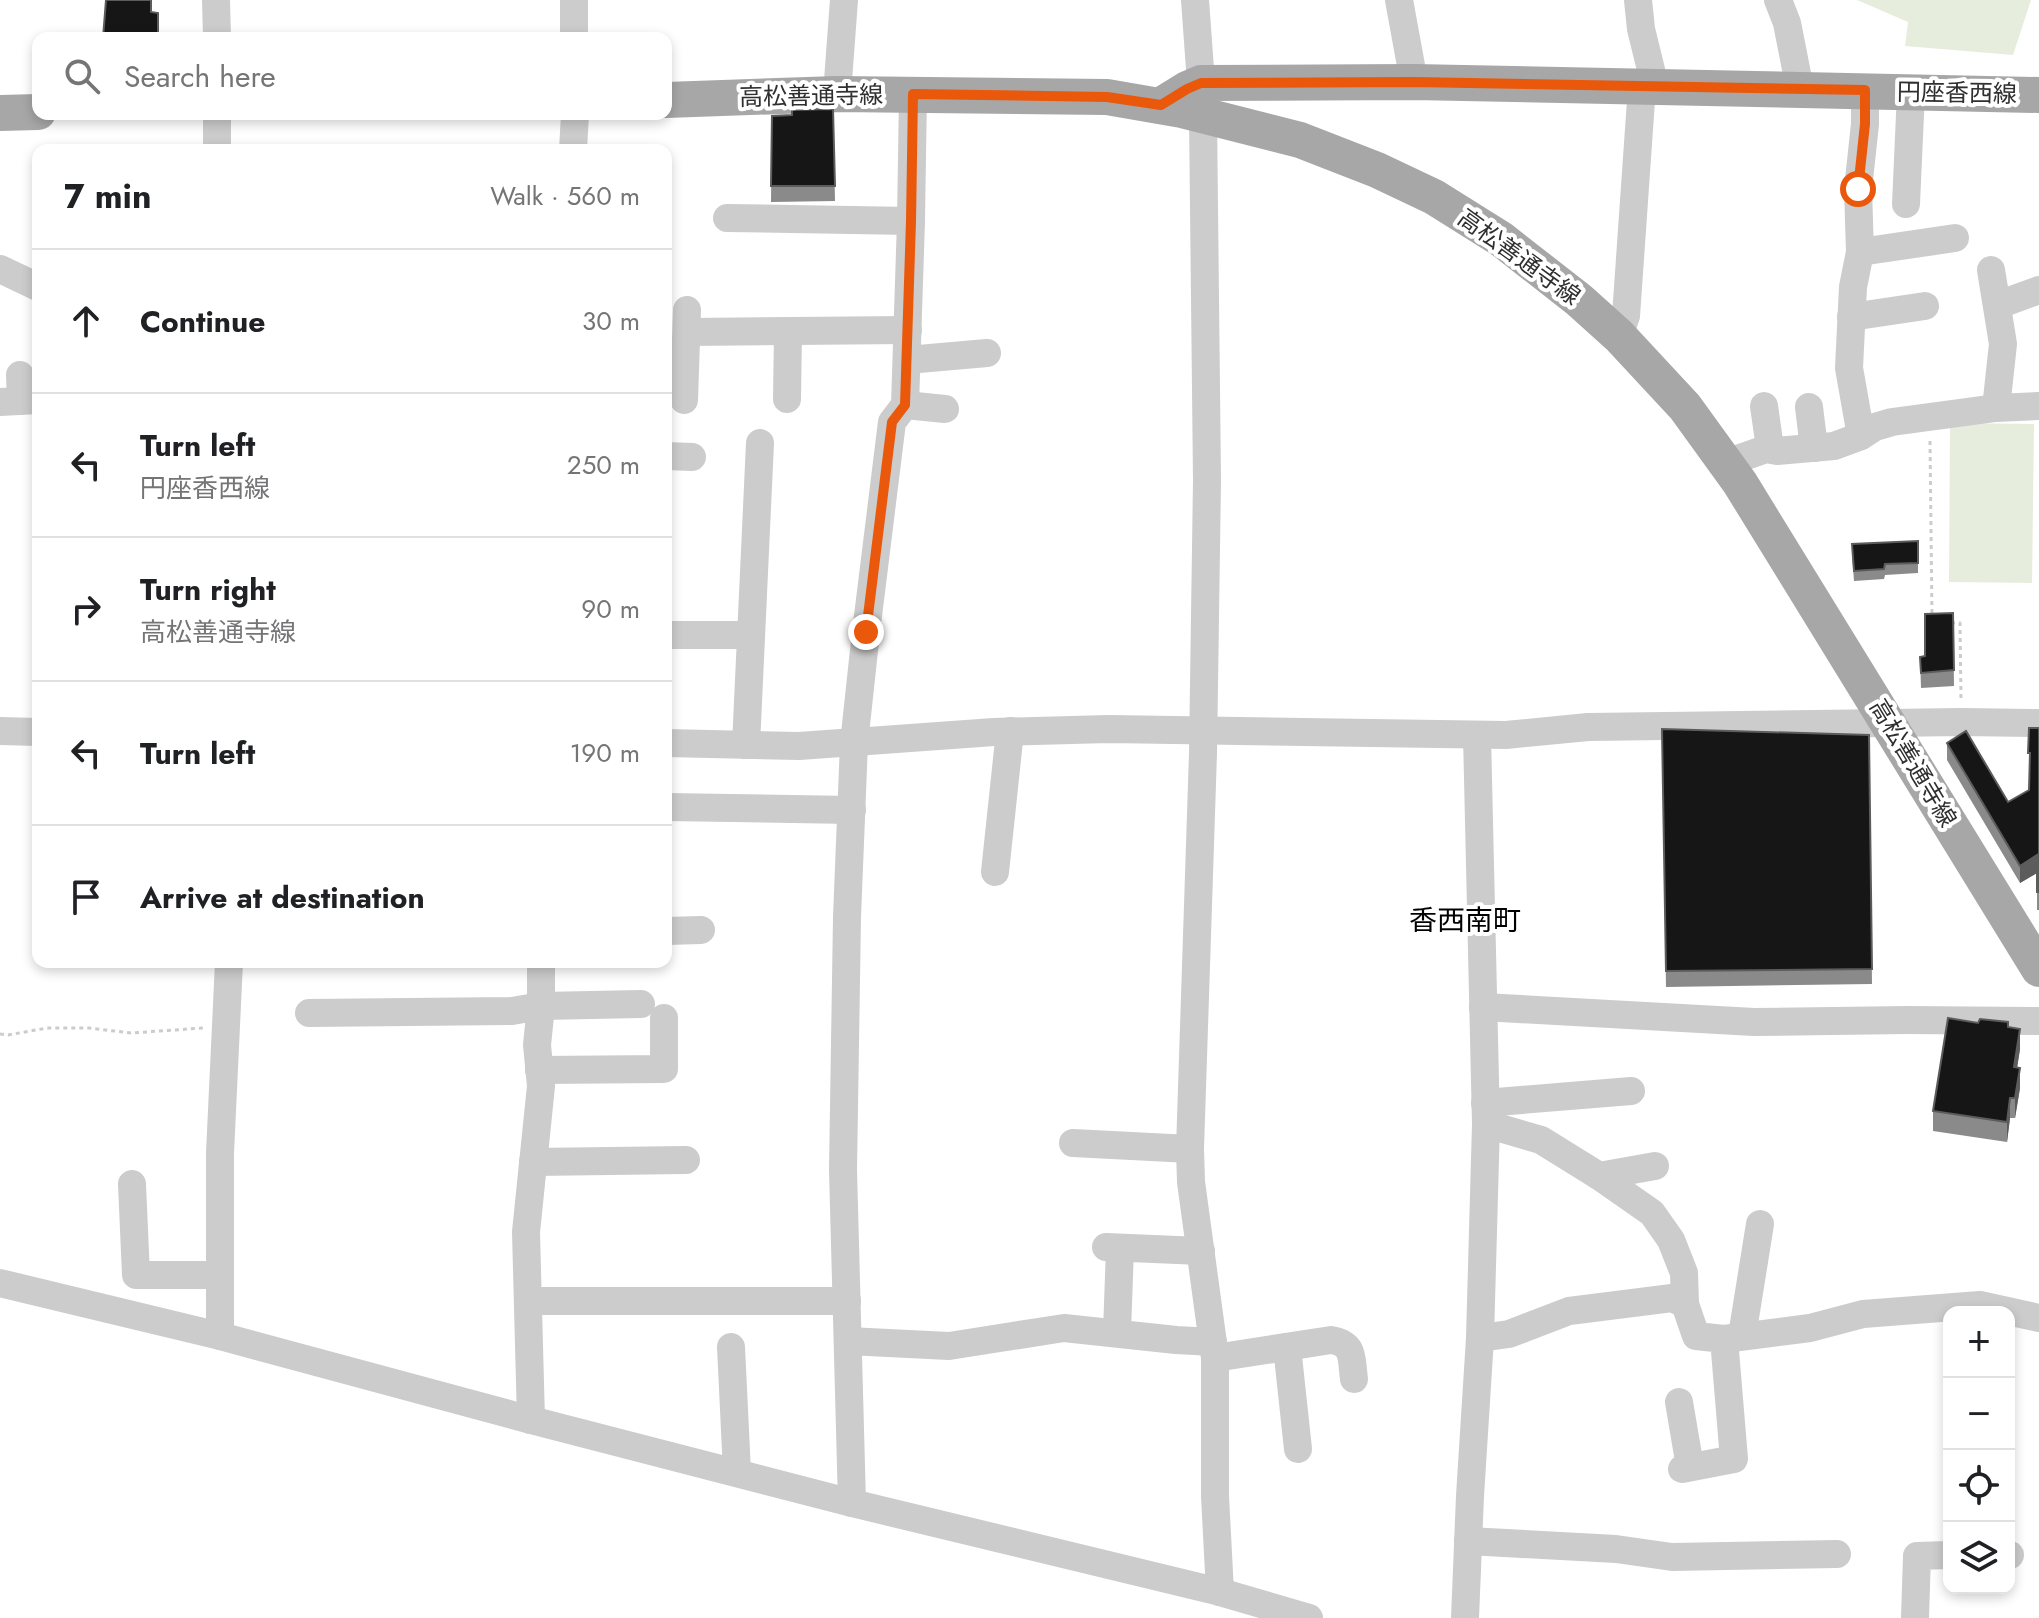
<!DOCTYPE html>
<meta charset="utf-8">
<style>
body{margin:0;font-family:Jost,"Noto Sans JP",sans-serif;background:#f6f6f6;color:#202124}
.controls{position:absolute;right:24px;bottom:24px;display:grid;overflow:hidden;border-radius:16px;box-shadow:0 4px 12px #0003}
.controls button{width:72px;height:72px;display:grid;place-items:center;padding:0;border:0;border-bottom:2px solid #e0e0e0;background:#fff;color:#202124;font:40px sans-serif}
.stop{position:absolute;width:24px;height:24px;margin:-18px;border:6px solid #ea580c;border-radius:50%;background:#fff}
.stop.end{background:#ea580c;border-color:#fff;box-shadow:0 2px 8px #0008}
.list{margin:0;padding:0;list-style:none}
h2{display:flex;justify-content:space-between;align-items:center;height:104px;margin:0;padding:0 32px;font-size:34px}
h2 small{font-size:26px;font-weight:400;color:#757577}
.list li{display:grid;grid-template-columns:52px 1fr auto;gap:24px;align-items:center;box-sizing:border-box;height:144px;padding:0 32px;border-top:2px solid #e0e0e0}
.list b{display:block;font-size:30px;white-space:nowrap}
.list p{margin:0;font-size:26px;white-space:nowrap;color:#757577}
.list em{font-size:26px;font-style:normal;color:#757577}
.icon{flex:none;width:44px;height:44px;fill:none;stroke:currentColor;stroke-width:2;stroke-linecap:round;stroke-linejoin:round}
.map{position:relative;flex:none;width:2039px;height:1618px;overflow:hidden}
.search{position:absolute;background:#fff;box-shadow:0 4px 12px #0003;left:32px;top:32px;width:640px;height:88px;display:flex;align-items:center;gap:20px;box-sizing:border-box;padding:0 28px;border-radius:16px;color:#757577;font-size:30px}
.panel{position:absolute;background:#fff;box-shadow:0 4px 12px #0003;left:32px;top:144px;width:640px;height:824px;border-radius:16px}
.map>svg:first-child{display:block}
</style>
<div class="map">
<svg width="2039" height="1618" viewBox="0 0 2039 1618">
<rect width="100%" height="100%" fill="#fff"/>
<g fill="#e6eddd">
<polygon points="1857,0 2031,0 2013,55 1905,46 1908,22"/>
<polygon points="1950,423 2034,424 2032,583 1949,582"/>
</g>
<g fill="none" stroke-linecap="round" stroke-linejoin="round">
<g stroke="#ccc" stroke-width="3" stroke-dasharray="4 4" stroke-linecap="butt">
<polyline points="1930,441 1932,617"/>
<polyline points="1951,623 1960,623 1961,699"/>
<polyline points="0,1034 8,1035 47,1028 89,1028 131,1033 203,1028"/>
</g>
<g stroke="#ccc" stroke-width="28">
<polyline points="216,0 217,38"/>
<polyline points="574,0 574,38"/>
<polyline points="1195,0 1201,83"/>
<polyline points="1399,0 1414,82"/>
<polyline points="1638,0 1641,29 1655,86"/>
<polyline points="1778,0 1787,23 1800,89"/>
<polyline points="837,94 844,0"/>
<polyline points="217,114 217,150"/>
<polyline points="1203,115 1207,480 1203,753 1190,1149 1191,1182 1215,1358 1215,1496 1220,1592"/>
<polyline points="573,150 575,114"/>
<polyline points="1906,204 1911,92"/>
<polyline points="727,218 911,221"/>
<polyline points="1860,252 1955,238"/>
<polyline points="0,269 38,287"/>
<polyline points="1991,270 2003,344 1996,408"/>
<polyline points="1998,305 2039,290"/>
<polyline points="1851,317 1925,306"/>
<polyline points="687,332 908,330"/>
<polyline points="1619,336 1626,316 1642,86"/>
<polyline points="907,360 987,353"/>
<polyline points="20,375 21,401"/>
<polyline points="787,399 788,331"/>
<polyline points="684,400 687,310"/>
<polyline points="0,402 38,400"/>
<polyline points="905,405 945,409"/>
<polyline points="1764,406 1769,441 1766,449"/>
<polyline points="1809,407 1814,448"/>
<polyline points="1861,436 1849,368 1853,287 1860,252 1858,189 1865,124 1865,90"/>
<polyline points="666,456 692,457"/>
<polyline points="1726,463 1766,449 1777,451 1834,446 1861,436 1875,427 1892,422 1996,408 2039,406"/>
<polyline points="666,635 751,635"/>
<polyline points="0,731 38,732"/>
<polyline points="666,743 799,746 994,732 1109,729 1506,735 1588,727 1961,722 2039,723"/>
<polyline points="746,745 760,443"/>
<polyline points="666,807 852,810"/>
<polyline points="995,872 1010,731"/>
<polyline points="666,931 701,930"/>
<polyline points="1483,1007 1754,1022 1907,1020 2039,1021"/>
<polyline points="309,1013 512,1011 541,1006 641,1004"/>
<polyline points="539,1070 664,1069 664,1018"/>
<polyline points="1485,1103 1631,1091"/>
<polyline points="1486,1124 1541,1140 1599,1176 1652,1213 1671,1240 1684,1273 1685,1304"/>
<polyline points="1073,1143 1190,1149"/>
<polyline points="533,1162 686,1160"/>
<polyline points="1599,1176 1655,1166"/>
<polyline points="132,1184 136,1275 220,1275"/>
<polyline points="1106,1247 1201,1251"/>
<polyline points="0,1283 220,1336 531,1420 852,1503 1220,1592 1309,1618"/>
<polyline points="528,1301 847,1301"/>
<polyline points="1117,1332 1120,1248"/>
<polyline points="220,1336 220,1153 229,962"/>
<polyline points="1742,1336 1760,1224"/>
<polyline points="1480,1338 1509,1334 1569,1311 1672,1298 1685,1304 1696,1336 1724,1339 1734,1459 1682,1469"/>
<polyline points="1724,1339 1810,1328 1863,1314 1980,1305 2039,1318"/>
<polyline points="848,1341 949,1346 1064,1328 1176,1340 1213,1342"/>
<polyline points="731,1347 737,1472"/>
<polyline points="1287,1347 1298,1449"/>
<path d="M 1215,1358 L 1331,1340 C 1355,1344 1351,1358 1354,1379"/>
<polyline points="1679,1402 1690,1467"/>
<polyline points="531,1420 526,1232 541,1086 537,1045 541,1006 541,962"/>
<polyline points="852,1503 843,1170 847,917 854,743 866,632 892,422 905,405 911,221 913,94"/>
<polyline points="1468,1541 1616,1549 1672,1557 1837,1554"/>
<polyline points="2009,1555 2010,1555"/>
<polyline points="1465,1618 1470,1496 1480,1338 1486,1124 1477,735"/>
<polyline points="1915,1618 1917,1556 1949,1555"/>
</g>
<g stroke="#a7a7a7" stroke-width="36">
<polyline points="666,100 837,94 1107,97 1182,110 1300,140 1377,170 1434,197 1501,239 1579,300 1619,336 1685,407 1740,483 2039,969"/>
<polyline points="1161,105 1187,89 1201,83 1414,82 2039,95"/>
<polyline points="0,113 38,112"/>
</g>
</g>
<g fill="#8a8a8a">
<polygon points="833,109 835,201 771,202 772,116 792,115"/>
<polygon points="1918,541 1918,573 1885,575 1884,579 1854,581 1852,554"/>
<polygon points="1953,613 1954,686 1921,688 1920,657 1925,656"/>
<polygon points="2029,728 2039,728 2039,910 2037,910 2037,873 2020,883 1947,760 1947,743 2008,802 2029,790"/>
<polygon points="1662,729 1869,735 1872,984 1666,987"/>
<polygon points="1978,1023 2008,1027 2020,1049 2017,1068 2020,1088 2015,1118 2010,1118 2007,1142 1933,1131 1933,1111"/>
</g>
<g fill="#5c5c5c">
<polygon points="2037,855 2037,873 2020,883 2020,866"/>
<polygon points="2020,1029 2020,1049 2014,1087 2014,1067"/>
<polygon points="2020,1068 2020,1088 2015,1118 2015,1098"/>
<polygon points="2010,1098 2010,1118 2007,1142 2007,1122"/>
</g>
<g fill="#161616" stroke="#5c5c5c" stroke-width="2">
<polygon points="106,0 151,0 151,12 158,13 158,38 103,38"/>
<polygon points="833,109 835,186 771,186 772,116 792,115 792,110"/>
<polygon points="1918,541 1918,563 1885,564 1884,569 1854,571 1852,544"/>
<polygon points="1953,613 1954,670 1921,673 1920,657 1925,656 1925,614"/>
<polygon points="2029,728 2039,728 2039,892 2037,892 2037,855 2020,866 1947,743 1966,731 2008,802 2029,790 2030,753 2028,753"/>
<polygon points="1662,729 1869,735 1872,969 1666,971"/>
<polygon points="1948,1018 1978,1023 1980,1019 2008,1022 2008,1027 2020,1029 2014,1067 2020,1068 2015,1098 2010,1098 2007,1122 1933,1111"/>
</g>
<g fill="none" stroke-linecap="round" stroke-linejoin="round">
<polyline stroke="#ea580c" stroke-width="10" points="866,632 892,422 905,405 911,221 913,94 1107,97 1161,105 1187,89 1201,83 1414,82 1865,90 1865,124 1858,189"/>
</g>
<g text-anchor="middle" stroke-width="8" stroke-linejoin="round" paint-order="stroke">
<g font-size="24" fill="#2f2f2f" stroke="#fff">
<text transform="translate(1957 93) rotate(1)" y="8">円座香西線</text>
<text transform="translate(811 96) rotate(-1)" y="8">高松善通寺線</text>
<text transform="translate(1519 257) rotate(36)" y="8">高松善通寺線</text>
<text transform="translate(1913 763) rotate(59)" y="8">高松善通寺線</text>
</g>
<g font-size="28" fill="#000" stroke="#fff">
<text x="1465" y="930">香西南町</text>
</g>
</g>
</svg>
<div class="controls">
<button>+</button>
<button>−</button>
<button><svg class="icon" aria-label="locate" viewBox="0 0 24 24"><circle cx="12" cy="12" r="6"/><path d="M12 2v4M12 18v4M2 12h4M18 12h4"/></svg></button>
<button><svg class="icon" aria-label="layers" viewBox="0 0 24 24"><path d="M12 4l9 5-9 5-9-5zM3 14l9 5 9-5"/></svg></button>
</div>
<div class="stop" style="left:1858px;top:189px"></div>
<div class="stop end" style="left:866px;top:632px"></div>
<div class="search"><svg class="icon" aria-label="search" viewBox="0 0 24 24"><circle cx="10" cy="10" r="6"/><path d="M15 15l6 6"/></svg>Search here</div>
<section class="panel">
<h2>7 min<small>Walk · 560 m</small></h2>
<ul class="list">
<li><svg class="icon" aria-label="ahead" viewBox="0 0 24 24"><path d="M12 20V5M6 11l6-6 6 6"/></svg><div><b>Continue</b></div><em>30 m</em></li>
<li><svg class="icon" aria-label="left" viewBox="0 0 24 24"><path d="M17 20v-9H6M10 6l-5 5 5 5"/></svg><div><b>Turn left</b><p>円座香西線</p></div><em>250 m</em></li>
<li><svg class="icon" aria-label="right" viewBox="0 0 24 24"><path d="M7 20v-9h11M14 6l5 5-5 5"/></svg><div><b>Turn right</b><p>高松善通寺線</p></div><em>90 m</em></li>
<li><svg class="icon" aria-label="left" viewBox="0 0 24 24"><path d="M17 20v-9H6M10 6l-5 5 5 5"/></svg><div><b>Turn left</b></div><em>190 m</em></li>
<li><svg class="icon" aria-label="arrive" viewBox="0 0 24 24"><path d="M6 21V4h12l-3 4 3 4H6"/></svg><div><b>Arrive at destination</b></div></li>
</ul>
</section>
</div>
